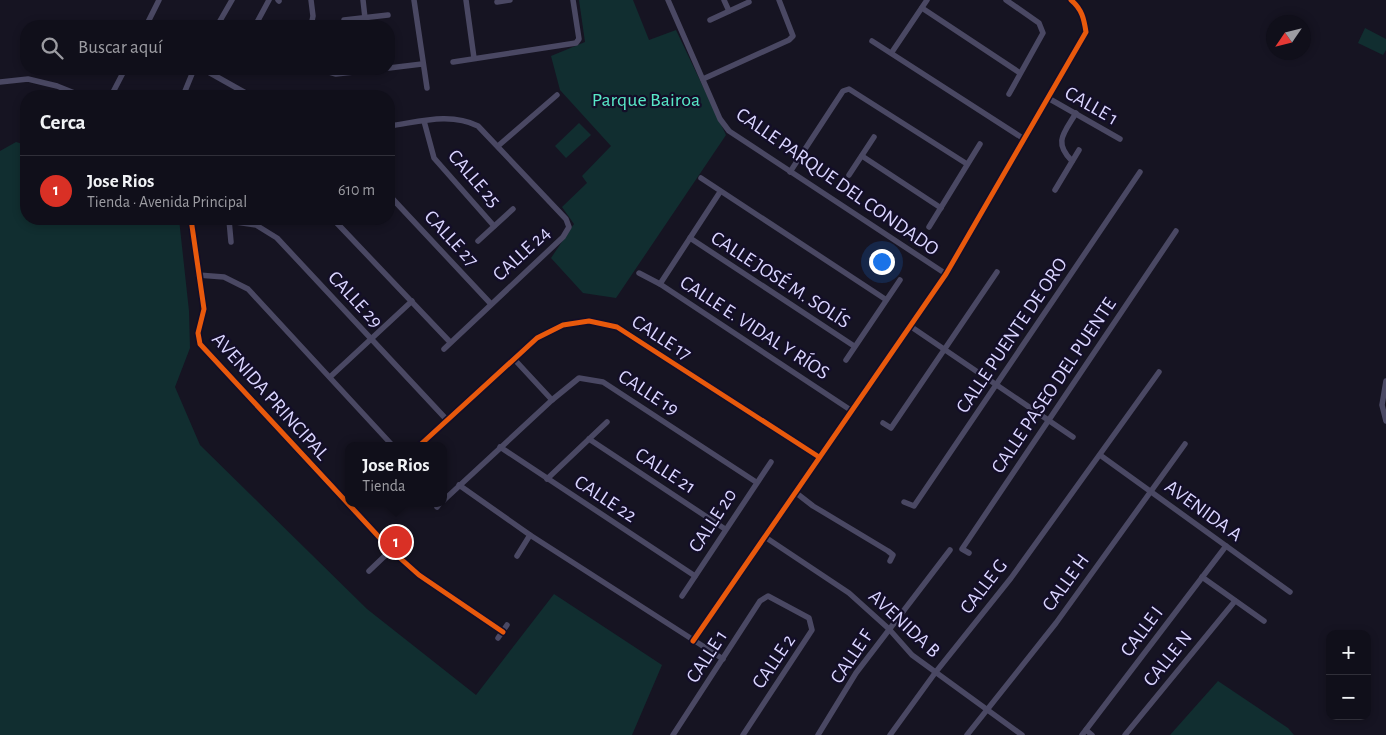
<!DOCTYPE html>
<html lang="es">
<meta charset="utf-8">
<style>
body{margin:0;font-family:"Alegreya Sans",sans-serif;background:#191823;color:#f1f3f6}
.controls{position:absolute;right:15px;bottom:15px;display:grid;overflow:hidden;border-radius:10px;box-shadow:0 2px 8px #0003}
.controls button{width:45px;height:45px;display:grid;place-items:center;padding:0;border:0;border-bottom:1px solid #302f39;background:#100f1a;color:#f1f3f6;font:25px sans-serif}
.compass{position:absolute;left:1266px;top:15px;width:45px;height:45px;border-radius:50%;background:#100f1a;box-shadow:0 2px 8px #0003;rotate:235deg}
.you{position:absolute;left:881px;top:261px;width:18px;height:18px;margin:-12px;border:4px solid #fff;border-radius:50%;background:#1a73e8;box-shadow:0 0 0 8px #1a73e833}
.badge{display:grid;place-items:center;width:32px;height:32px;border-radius:50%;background:#d93025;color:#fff;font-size:16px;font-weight:700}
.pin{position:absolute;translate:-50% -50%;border:2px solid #fff;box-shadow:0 1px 5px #0006}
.popup{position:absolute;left:345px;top:442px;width:102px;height:65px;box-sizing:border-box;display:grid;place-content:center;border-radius:10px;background:#100f1a;filter:drop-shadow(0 1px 4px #0005);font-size:16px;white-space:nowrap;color:#9c9ca2}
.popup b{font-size:19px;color:#f1f3f6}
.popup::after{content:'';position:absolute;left:50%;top:100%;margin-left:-10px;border:10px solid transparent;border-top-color:#100f1a}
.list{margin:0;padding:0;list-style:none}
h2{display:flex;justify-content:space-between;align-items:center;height:65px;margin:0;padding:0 20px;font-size:21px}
h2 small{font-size:16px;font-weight:400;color:#9c9ca2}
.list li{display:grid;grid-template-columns:32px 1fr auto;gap:15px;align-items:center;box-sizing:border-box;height:70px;padding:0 20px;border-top:1px solid #302f39}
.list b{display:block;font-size:19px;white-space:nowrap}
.list p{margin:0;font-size:16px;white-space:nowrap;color:#9c9ca2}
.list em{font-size:16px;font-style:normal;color:#9c9ca2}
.icon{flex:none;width:28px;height:28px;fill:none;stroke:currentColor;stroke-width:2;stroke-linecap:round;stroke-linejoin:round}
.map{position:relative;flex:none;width:1386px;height:735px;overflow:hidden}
.search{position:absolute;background:#100f1a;box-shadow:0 2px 8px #0003;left:20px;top:20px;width:375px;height:55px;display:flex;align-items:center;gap:12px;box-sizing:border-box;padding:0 18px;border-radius:20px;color:#9c9ca2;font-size:19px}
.panel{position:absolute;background:#100f1a;box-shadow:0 2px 8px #0003;left:20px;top:90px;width:375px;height:135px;border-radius:20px}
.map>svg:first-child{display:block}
</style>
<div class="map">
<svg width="1386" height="735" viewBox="0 0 1386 735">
<rect width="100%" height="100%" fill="#161422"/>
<g fill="#112e30">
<polygon points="579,0 633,0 649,40 676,30 726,135 616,298 583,293 551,258 574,224 562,207 587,183 582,176 611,146 560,90 551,56 585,42"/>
<polygon points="1365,28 1386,39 1386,50 1383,55 1358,43"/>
<polygon points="579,123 591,135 566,158 555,146"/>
<polygon points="16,142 26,145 26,219 179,219 189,311 190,348 175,387 200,445 367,609 476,695 554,594 662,665 632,735 0,735 0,151"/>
<polygon points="1218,681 1288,728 1294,735 1170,735"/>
</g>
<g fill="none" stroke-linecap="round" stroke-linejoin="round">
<g stroke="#4a4863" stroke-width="5.5">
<polyline points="278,0 279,1"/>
<polyline points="363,0 365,18"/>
<polyline points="414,0 427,88"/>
<polyline points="466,0 474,58"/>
<polyline points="668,0 720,119 729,131 946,274"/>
<polyline points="724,0 729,11"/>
<polyline points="1006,0 1039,23 1043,33 1009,94"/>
<polyline points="497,2 510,0"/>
<polyline points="922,8 1020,73"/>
<polyline points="344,20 388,15"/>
<polyline points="710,20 749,2"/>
<polyline points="146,26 159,0"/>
<polyline points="217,26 232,0"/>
<polyline points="255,26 269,0"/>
<polyline points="311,26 313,16 311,0"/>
<polyline points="872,41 1024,139"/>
<polyline points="892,52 927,0"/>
<polyline points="453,62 576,43 579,39 573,0"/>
<polyline points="389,68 422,64"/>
<polyline points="203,69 251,96"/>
<polyline points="319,69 336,74 381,69"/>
<polyline points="703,79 789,40 793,36 779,0"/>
<polyline points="0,82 28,79 57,86 82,96"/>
<polyline points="111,96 125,69"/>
<polyline points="183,96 194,69"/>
<polyline points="1048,98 1120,139"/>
<polyline points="424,121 434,158 494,226"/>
<path d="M 389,126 C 419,122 450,112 478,126 L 566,219 L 569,227 L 563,237 L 444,349"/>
<polyline points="498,146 557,95"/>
<polyline points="862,156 941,208"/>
<path d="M 1072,161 C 1053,142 1064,133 1076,113"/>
<polyline points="790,172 843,91 849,89 967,164"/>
<polyline points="849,175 874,137"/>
<polyline points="701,178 885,299"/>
<polyline points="1055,190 1079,150"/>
<polyline points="389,195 491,304"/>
<polyline points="191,219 204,309 198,333 200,344 391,550 419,575 503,632"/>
<polyline points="333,219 450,342"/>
<polyline points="229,220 231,242"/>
<polyline points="229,221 256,225 277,238 447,420"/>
<polyline points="929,227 980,144"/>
<polyline points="690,238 854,346"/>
<polyline points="478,241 513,209"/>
<polyline points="639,273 660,284 852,411"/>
<polyline points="198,275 224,277 248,289 393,446"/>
<polyline points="660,284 720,192"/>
<polyline points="910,326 1073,437"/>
<polyline points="514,359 552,400"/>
<polyline points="846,360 900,280"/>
<polyline points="330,377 412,301"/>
<polyline points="1386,381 1382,405 1386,421"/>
<polyline points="883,423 891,428 997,272"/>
<polyline points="589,439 725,529"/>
<polyline points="419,446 537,338 563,325 589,321 617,327 819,457"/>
<polyline points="500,447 695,576"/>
<polyline points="1100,455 1290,592"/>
<polyline points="547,479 607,422"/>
<polyline points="459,485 530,535 723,659"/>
<polyline points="795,492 813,506 888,551 893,555 890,561"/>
<polyline points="444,500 552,400 579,378 603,382 756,482"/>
<polyline points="904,502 914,506 1140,172"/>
<polyline points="437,507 440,503"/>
<polyline points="765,537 849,593 889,629 912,655 1022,735"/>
<polyline points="969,553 962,549 1176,231"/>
<polyline points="517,556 530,535"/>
<polyline points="369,571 391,550"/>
<polyline points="1202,577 1264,621"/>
<polyline points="682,596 771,462"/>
<polyline points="498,638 507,625"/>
<path d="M 693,641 L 946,274 L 1086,32 C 1084,19 1082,9 1071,0"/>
<polyline points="1086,730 1092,735"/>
<polyline points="673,735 760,601 768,596 809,618 812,630 743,735"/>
<polyline points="818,735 856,673 950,550"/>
<polyline points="890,735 935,673 1011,578 1159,372"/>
<polyline points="967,735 1056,623 1185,444"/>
<polyline points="1082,735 1226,546"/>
<polyline points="1125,735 1235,601"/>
</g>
<g stroke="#130e28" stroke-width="8">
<g id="cycleway">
<polyline points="191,219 204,309 198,333 200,344 391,550 419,575 503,632"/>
<polyline points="419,446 537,338 563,325 589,321 617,327 819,457"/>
<path d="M 693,641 L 946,274 L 1086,32 C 1084,19 1082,9 1071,0"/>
</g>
</g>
<use href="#cycleway" stroke="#e8590c" stroke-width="5"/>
</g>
<g text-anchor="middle" stroke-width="4.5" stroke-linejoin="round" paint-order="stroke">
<g font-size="20" fill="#58e8c7" stroke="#130e28">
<text x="646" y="106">Parque Bairoa</text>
</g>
<g font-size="20" fill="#dad5ff" stroke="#130e28">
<text transform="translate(1092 105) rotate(30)" y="7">CALLE 1</text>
<text transform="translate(475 178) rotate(49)" y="7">CALLE 25</text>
<text transform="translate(838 181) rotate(35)" y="7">CALLE PARQUE DEL CONDADO</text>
<text transform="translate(452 238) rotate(47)" y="7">CALLE 27</text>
<text transform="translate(521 253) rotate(-43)" y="7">CALLE 24</text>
<text transform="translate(781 279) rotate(33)" y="7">CALLE JOSÉ M. SOLÍS</text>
<text transform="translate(356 299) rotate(47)" y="7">CALLE 29</text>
<text transform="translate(755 327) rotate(33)" y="7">CALLE E. VIDAL Y RÍOS</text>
<text transform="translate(1011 335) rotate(-56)" y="7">CALLE PUENTE DE ORO</text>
<text transform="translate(662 337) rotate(33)" y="7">CALLE 17</text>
<text transform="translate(1053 385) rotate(-56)" y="7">CALLE PASEO DEL PUENTE</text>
<text transform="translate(649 392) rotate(33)" y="7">CALLE 19</text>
<text transform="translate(271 396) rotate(48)" y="7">AVENIDA PRINCIPAL</text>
<text transform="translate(666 470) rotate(33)" y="7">CALLE 21</text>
<text transform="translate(606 498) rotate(33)" y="7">CALLE 22</text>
<text transform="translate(1204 510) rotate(36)" y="7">AVENIDA A</text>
<text transform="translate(712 520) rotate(-57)" y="7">CALLE 20</text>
<text transform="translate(1065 582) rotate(-54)" y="7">CALLE H</text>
<text transform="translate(983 586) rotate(-52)" y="7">CALLE G</text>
<text transform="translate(905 623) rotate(43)" y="7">AVENIDA B</text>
<text transform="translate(1141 631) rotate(-53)" y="7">CALLE I</text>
<text transform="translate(706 656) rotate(-57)" y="7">CALLE 1</text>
<text transform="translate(851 656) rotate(-56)" y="7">CALLE F</text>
<text transform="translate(1167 658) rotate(-51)" y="7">CALLE N</text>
<text transform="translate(773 661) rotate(-56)" y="7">CALLE 2</text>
</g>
</g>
</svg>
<div class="controls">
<button>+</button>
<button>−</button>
</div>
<svg class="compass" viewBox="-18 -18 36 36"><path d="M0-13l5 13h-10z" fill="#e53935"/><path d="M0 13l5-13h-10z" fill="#9c9ca2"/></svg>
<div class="you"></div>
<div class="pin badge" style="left:396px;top:542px">1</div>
<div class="popup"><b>Jose Rios</b>Tienda</div>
<div class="search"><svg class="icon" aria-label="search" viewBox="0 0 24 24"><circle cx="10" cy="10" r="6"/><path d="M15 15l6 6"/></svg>Buscar aquí</div>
<section class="panel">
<h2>Cerca<small></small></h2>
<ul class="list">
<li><span class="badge">1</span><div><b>Jose Rios</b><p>Tienda · Avenida Principal</p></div><em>610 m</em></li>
</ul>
</section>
</div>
